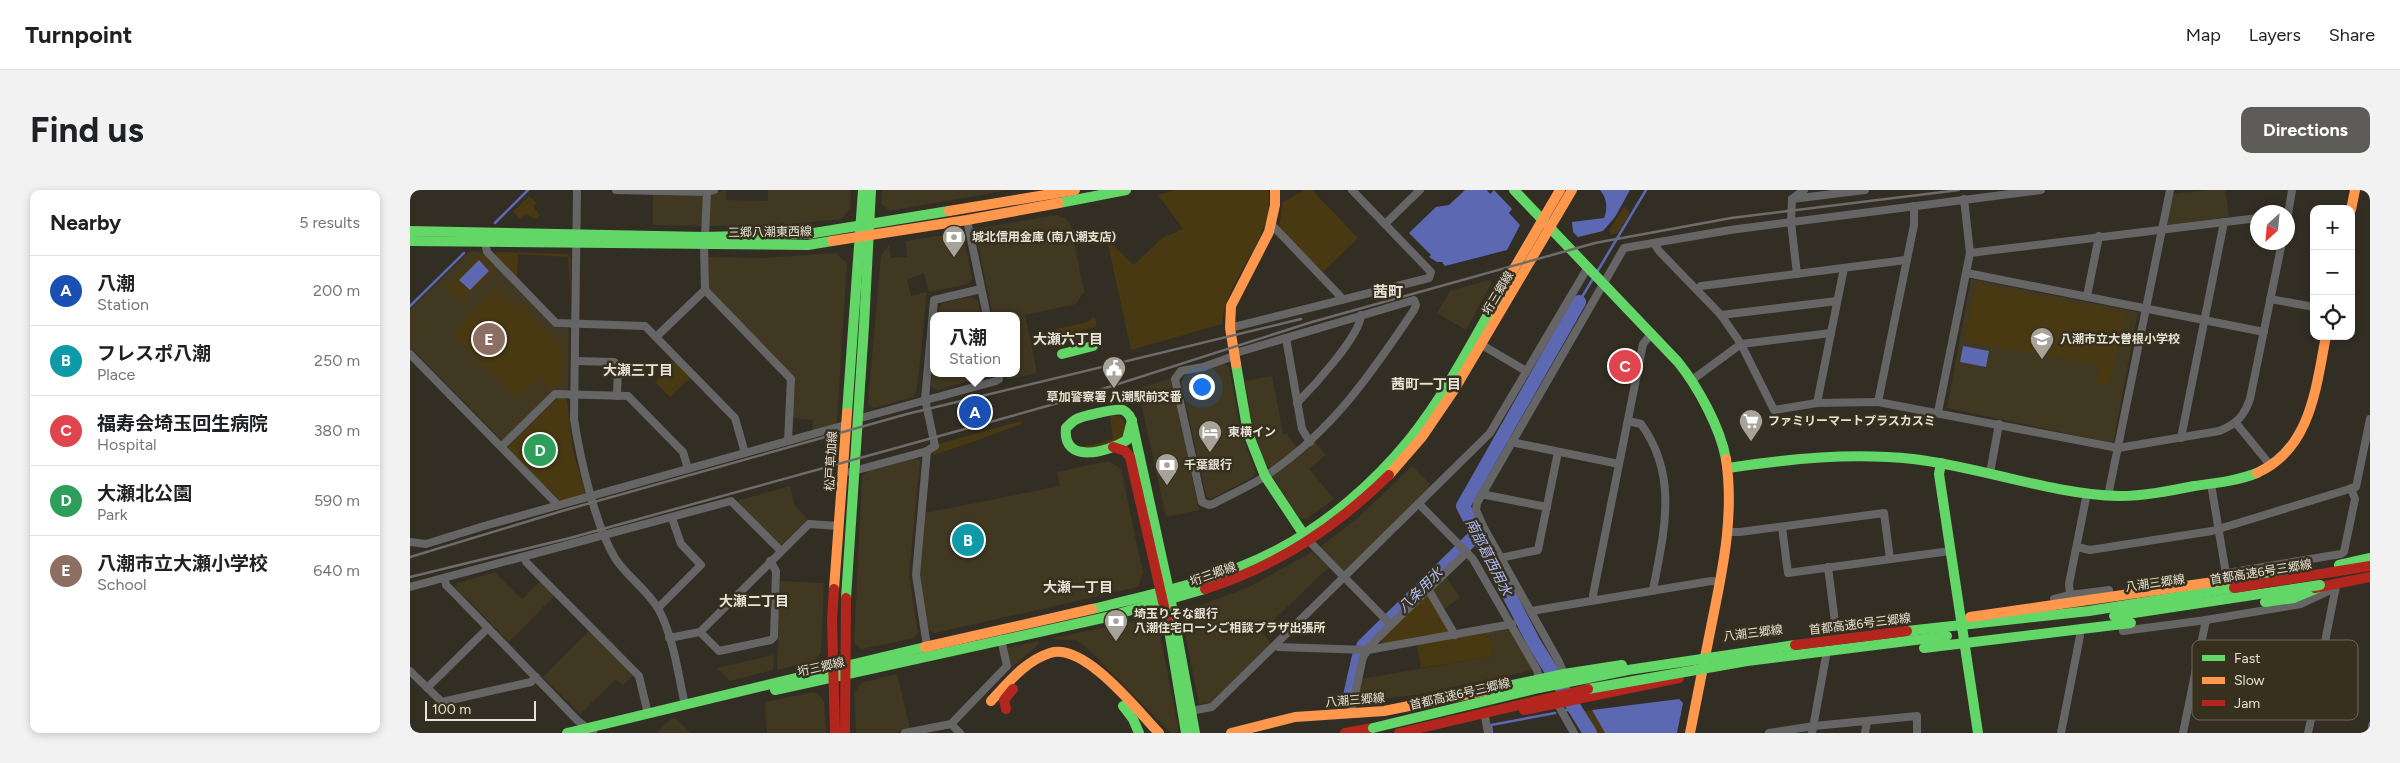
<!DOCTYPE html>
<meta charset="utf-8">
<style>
body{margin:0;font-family:Figtree,"Noto Sans JP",sans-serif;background:#f2f2f2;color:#202124}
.controls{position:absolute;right:15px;top:15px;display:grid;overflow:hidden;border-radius:10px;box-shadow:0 2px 8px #0003}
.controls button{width:45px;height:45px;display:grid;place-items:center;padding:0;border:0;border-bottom:1px solid #e0e0e0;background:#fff;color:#202124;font:25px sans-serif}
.compass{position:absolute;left:1840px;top:15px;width:45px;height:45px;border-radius:50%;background:#fff;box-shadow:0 2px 8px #0003;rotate:206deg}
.scale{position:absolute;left:15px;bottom:12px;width:111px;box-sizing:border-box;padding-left:5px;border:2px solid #e6e2d7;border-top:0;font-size:14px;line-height:18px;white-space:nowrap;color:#e6e2d7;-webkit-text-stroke:4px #38301e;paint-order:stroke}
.you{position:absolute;left:791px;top:196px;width:18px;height:18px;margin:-12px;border:4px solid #fff;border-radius:50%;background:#1a73e8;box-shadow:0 0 0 8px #1a73e833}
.badge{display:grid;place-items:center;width:32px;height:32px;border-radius:50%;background:#5d5c58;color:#fff;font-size:16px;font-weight:700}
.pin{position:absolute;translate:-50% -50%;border:2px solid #fff;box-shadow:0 1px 5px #0006}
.popup{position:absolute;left:520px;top:122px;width:90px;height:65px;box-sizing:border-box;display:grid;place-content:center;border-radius:10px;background:#fff;filter:drop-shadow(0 1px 4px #0005);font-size:16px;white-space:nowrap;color:#757577}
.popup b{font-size:19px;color:#202124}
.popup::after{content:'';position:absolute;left:50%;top:100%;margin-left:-10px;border:10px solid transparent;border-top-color:#fff}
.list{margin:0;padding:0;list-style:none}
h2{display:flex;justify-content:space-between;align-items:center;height:65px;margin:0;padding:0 20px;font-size:21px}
h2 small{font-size:16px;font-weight:400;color:#757577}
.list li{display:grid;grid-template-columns:32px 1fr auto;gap:15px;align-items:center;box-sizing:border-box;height:70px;padding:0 20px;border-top:1px solid #e0e0e0}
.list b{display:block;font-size:19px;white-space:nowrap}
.list p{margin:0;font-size:16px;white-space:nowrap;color:#757577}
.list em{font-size:16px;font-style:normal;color:#757577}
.icon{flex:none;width:28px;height:28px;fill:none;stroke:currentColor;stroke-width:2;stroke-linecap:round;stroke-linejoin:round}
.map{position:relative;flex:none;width:1960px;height:543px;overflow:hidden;border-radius:10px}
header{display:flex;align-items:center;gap:30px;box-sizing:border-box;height:70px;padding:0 25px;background:#fff;border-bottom:1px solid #e0e0e0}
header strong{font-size:24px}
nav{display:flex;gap:28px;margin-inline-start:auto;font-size:18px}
.intro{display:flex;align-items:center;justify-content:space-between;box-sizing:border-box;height:120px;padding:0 30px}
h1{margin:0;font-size:35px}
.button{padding:12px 22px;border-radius:10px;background:#5d5c58;color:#fff;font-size:18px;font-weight:700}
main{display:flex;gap:30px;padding:0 30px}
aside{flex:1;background:#fff;border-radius:10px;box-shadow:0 2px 8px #0003}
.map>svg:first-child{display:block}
</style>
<header>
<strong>Turnpoint</strong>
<nav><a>Map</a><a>Layers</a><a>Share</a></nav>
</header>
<div class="intro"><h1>Find us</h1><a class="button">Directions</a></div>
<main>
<aside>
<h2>Nearby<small>5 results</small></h2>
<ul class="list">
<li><span class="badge" style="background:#1a4fb4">A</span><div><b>八潮</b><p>Station</p></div><em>200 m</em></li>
<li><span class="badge" style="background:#0f9aa8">B</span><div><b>フレスポ八潮</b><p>Place</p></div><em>250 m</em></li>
<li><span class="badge" style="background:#e0444e">C</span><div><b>福寿会埼玉回生病院</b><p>Hospital</p></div><em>380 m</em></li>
<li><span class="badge" style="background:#2e9e5b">D</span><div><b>大瀬北公園</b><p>Park</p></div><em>590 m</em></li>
<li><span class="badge" style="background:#8d6e63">E</span><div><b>八潮市立大瀬小学校</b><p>School</p></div><em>640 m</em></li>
</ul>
</aside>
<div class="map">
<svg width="1960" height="543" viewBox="0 0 1960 543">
<rect width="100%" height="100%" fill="#322e24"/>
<g fill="#413821">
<polygon points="316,0 316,10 358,11 358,0 441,0 440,18 432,29 358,36 299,36 300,4"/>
<polygon points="472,0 599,0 480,21 471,13"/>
<polygon points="1797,0 1815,0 1819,27 1758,35 1756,33 1761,4"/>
<polygon points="243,4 293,5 293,36 243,35"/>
<polygon points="647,25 656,29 661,36 674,102 666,114 615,125 627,183 597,190 596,183 606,183 606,126 583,126 566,45 570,38"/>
<polygon points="548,43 553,45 562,88 559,94 519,102 514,83 497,90 501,106 517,102 507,200 503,207 464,218 458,213 471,65 479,55 481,68 497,67 496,51"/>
<polygon points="60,61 71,62 146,138 157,138 159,140 158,199 156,201 144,201 93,251 0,157 0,120"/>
<polygon points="426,63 437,73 427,231 424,235 402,241 403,230 382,228 385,188 298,99 298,67 355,68"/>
<polygon points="1561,89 1728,122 1703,253 1537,218"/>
<polygon points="1079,90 1082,92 1056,140 1027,123 1040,101"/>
<polygon points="561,107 568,111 571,126 528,126 529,118 533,113"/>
<polygon points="524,171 524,183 580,183 578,186 527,200 521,196"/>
<polygon points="814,174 819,177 830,238 845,281 843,287 801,309 796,306 771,192 775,186"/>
<polygon points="862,186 873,244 877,244 887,258 861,278 857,276 851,262 842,232 835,191"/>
<polygon points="761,188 789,320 756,327 728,199"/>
<polygon points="905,252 916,265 899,279 924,309 896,329 889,328 861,285"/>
<polygon points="504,267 510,271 499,386 508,442 504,448 452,459 444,453 452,287 457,281"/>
<polygon points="699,271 711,279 733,383 728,397 525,443 519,440 509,385 515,323 650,296 647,282"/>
<polygon points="1002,276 1023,297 934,383 910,359 911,356 949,327"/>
<polygon points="380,296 385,316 398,329 370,356 326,311"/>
<polygon points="902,362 919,377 851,442 862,454 802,513 789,514 773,433 776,421 841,396"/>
<polygon points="85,382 112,409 131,391 145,405 99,452 45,397 48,393"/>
<polygon points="1036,386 1050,408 1034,419 1022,400"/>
<polygon points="370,391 414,393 411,462 404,471 367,480"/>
<polygon points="733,429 749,439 768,537 767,543 761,543 674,455 665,450 640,449"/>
<polygon points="1100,439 1123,480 1005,505 945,512 951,489 1083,466 1079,442"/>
<polygon points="180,440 224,484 213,495 206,489 170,524 133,487"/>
<polygon points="628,451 629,454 601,478 597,458"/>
<polygon points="364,465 363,480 320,491 307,478"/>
<polygon points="487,484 500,539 485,543 446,543 444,503 451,493"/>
<polygon points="403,502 409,504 414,512 416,543 357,543 355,512"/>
<polygon points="264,527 280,543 246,543 261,528"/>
</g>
<g fill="#483912">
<path d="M 765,0 L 858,0 C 866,49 816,84 812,134 L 721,160 L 697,50 L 724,75 L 752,48 L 773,39 L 748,5 Z"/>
<polygon points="895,0 902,0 948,48 913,82 869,37 873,12"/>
<polygon points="119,6 127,13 123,17 130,25 126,29 116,24 110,29 103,21"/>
<polygon points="1216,17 1220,23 1208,43 1201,45 1199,40 1213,19"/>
<polygon points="87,62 157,64 161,68 160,102 158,67 108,64 107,88 85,66"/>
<polygon points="70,63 85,79 51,113 35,97"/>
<polygon points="1566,93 1715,123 1699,194 1686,192 1689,175 1555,151"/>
<polygon points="86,99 104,118 109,113 152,156 151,190 141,200 129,189 107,209 42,143"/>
<polygon points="684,127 686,129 686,137 641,147 642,140 677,132"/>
<polygon points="266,171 281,187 260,207 245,192"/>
<polygon points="148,208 155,208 157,211 163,261 175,302 173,305 151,311 98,259 98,256"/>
<path d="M 700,225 C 715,224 716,234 716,246 C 704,255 683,260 669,258 L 703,249 Z"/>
<polygon points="611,231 612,234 522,266 529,254"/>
<polygon points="1016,405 1019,405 1041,439 1039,443 975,454 972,452 972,448"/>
<polygon points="1079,442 1083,466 1011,478 1007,455"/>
<polygon points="1182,520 1195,543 1184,543 1171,522"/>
</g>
<g fill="#5c68b2">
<polygon points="1055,0 1077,0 1080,4 1084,0 1102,19 1099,23 1110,35 1097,60 1035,76 1032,72 1027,72 1019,67 1021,65 999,43 1026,17 1039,15"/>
<path d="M 1190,0 L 1220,0 L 1205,27 L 1193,41 L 1168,47 L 1163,42 L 1162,32 L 1194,28 C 1198,19 1197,8 1190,0 Z"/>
<polygon points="69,70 79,81 60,100 49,90"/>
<polygon points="1553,156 1579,161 1576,177 1550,172"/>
<polygon points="1269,509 1273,513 1267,543 1195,543 1182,520"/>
</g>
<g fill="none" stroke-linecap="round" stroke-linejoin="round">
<g stroke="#5c68b2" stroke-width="2.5">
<polyline points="85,33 118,0"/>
<polyline points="1187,82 1236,0"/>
<polyline points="1169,112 1184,87"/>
<polyline points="0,116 54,63"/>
<polyline points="1156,520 1167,521"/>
<polyline points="1082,543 1081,535 1145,523"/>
<polyline points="1958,543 1960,533"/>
</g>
<g stroke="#5c68b2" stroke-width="14">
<polyline points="1169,112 1053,316 1124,453 1180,543"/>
<polyline points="953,456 1067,344"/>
<polyline points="939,510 949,466"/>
</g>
<g stroke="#666566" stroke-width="8">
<path d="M 167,0 L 164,229 C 170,268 185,335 205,368 C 217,387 238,400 249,420 C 264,449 268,484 275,515"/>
<polyline points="206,0 297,2 304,0"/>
<polyline points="1382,9 1394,0"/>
<polyline points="1878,25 1882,0"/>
<polyline points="557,30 577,126"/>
<polyline points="975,34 1010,0"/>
<polyline points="863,36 930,106 932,110"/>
<polyline points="295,47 297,2"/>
<polyline points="75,51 77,62 146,133 235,136 325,228 335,263"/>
<path d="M 1244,53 L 1249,61 L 1311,125 L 1331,154 L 1364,220 L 1407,213 L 1468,212 L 1708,258 L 1809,241 C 1827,234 1834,226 1840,209 L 1872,52"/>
<polyline points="294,55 295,100 381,189 378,251"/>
<polyline points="1560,63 1848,28"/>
<polyline points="1557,83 1854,142"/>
<polyline points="1387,84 1381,32 1382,9 1455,0"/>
<polyline points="1287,100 1291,96 1496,70"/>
<polyline points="1677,106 1689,46"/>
<polyline points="1860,109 1904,117"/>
<path d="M 1004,110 L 1006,115 L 1004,120 C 961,184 922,241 857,285 C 841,296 821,304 803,314 L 799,315 L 792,312 L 765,189 L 771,181 L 793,177 L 824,166 L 829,162 Z"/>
<polyline points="1311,125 1427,111"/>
<polyline points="820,138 1019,88 1021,82 942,0"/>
<polyline points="246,147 295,100"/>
<polyline points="876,148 892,239 900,252"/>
<polyline points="1072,155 1116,181"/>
<polyline points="0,164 148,315"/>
<polyline points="165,171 204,172 208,175 207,206"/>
<polyline points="1282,190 1331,154 1421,143"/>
<polyline points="1468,212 1504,35 1504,16"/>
<path d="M 887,213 C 903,197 950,146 951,125"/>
<polyline points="1407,213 1434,78"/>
<polyline points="1528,222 1560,63 1554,9"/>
<polyline points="447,229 586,191 589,189 589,183"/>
<path d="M 1218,231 L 1231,234 C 1269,286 1254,342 1243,400"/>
<polyline points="1826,233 1861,276"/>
<polyline points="1771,248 1814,32"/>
<polyline points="1101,252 1209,274"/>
<polyline points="91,257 145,204 218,206 273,262 278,279"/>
<polyline points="517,261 525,256 515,209 524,110 571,99"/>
<polyline points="440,282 517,261 506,385 517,456"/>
<polyline points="1580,283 1589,234"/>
<polyline points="1801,294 1816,384"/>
<polyline points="1071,304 1137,317"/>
<polyline points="1698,306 1760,0"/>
<polyline points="1009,314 1063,369 1127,480 1129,488"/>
<polyline points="1372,337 1378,383 1540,361"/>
<polyline points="1318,342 1330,342 1474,323 1480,369"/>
<polyline points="899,351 981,435"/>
<polyline points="0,352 16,354 74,336 435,235"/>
<polyline points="1667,357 1680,360 1802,341 1946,297 1960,229"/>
<polyline points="115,367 116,372 229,486 238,524"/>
<polyline points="1090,368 1128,360 1148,262"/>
<polyline points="1418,377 1425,432"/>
<polyline points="1817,383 1931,364 1934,362 1945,309 1941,298"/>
<polyline points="35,389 36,395 45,404 167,530 183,543"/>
<polyline points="0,397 321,311 371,361"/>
<polyline points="1018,399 1045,445"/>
<polyline points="1660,405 1659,394 1677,303"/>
<polyline points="1184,409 1183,405 1233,154 1242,143"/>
<polyline points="1644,409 1660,405 1699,400"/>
<polyline points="248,418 291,375 271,354 262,328"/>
<polyline points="1121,421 1301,391 1310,392"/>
<polyline points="1713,441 1796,430 1891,414 1925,398"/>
<polyline points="290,442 309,461 361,450 364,447 366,381 360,371"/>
<polyline points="259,448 290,442 399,334 429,336"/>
<polyline points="866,455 868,457 958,460 1102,434"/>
<polyline points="0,481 32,512 121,492 126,487"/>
<polyline points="1154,484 1149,472 1074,338 1066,320 1067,313 1214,58 1320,40 1631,0"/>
<polyline points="1784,491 1911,472"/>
<polyline points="17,498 78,438"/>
<polyline points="1147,513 1164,543"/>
<polyline points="781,521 802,517 1080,243 1178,77"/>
<polyline points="941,523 953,467 962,454 981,435 1057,362"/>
<polyline points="1075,527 1078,543"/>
<polyline points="541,534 550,543"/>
<polyline points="495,543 541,534 597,476 591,449"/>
<polyline points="1359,543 1404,536 1507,526 1507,543"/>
<polyline points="1402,543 1416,466"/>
<polyline points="1455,543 1457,532"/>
<polyline points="1651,543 1670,446"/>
<polyline points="1773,543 1796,430"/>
<polyline points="1898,543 1912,480 1911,472 1926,396"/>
</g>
<g stroke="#63d668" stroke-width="10">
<path d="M 1104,0 L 1268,172 C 1288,197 1310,237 1316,269"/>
<polyline points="649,13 716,0"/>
<polyline points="0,41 295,47 398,44 539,21"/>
<polyline points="0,51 398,55 422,51"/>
<polyline points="652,164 683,156"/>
<polyline points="826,174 838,243 855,286 896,348"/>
<polyline points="437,223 453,0"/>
<path d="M 722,230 L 717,250 C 698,262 652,275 656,238 C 659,235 662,232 665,230 C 671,226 707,218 713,220 C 720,223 722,230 723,236 L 759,401 L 785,543"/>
<polyline points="1531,273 1529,284 1568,543"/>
<path d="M 1318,278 C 1379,269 1441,262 1503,269 C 1572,277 1639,304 1709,306 C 1734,306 1759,301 1784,296 C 1806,293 1827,291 1847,283"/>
<polyline points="1824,389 1876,384"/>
<polyline points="436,408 454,136 461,0"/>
<polyline points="1855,412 1884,408 1908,398"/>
<path d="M 682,419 C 745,404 811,390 869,359 C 918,333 964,293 999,250 C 1038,201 1067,143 1098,89"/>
<polyline points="758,434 776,543"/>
<polyline points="365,500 697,427 795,399"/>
<polyline points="1074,501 1154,484"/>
<polyline points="713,516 723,529 729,543"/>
<polyline points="157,543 515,457"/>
</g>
<g stroke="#ff974d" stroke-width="10">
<polyline points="1941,20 1945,0"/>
<polyline points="539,21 665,0"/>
<polyline points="422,51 557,30 649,13"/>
<polyline points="1098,89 1150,0"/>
<polyline points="826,174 820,138 821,116 859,42 865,15 865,0"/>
<path d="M 1847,283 C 1901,259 1906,197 1916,146"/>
<polyline points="979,285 1012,247 1044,200 1162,0"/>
<polyline points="424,399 437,223"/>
<polyline points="515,457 682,419"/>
<path d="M 581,511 C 598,493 615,471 640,463 C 674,452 727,520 749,543"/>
<polyline points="821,543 885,527 974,521 1074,501"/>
<path d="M 1280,543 C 1288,504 1295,466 1303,427 C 1314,374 1324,322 1316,269"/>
</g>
<g stroke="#b3261e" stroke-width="10">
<polyline points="703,257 715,261 720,267 758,434"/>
<polyline points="1905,398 1960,387"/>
<polyline points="424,399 422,430 425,543"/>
<path d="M 795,399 C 867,376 925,338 979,285"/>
<polyline points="596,519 594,510 603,499"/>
<polyline points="1114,520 1269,488"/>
<polyline points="435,543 436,408"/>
<polyline points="935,543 963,538"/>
</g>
<g stroke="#6e6c6a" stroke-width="2.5">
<polyline points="0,367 152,321 497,224 891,129"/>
<polyline points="0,387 160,348 573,234 655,211 902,132 1185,53 1321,28 1549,0"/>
</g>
<g stroke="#63d668" stroke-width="10">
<polyline points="1929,375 1960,368"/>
<polyline points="1704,426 1910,395"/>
<polyline points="1497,441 1679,421 1824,398"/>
<polyline points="1514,458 1721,433"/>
<polyline points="1154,484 1212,475"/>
<polyline points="1178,499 1337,471 1537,446"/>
<polyline points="963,538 1129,498 1218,480 1385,455"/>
</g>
<polyline stroke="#ff974d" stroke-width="10" points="1560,427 1824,389"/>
<g stroke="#b3261e" stroke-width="10">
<polyline points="1824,398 1960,376"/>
<polyline points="1385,455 1497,441"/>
<polyline points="989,543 1178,499"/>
</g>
</g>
<defs>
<g id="bank-pin" transform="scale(1.25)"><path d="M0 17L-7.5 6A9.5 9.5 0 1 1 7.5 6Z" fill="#a7a398" stroke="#38301e"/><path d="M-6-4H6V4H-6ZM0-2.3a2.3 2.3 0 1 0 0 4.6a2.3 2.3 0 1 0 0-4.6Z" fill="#fff"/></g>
<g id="school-pin" transform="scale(1.25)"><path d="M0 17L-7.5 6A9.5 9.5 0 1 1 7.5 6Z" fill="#a7a398" stroke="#38301e"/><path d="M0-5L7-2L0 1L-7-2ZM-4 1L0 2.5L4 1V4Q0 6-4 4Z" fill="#fff"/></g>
<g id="civic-pin" transform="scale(1.25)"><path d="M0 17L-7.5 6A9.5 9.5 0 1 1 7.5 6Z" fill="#a7a398" stroke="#38301e"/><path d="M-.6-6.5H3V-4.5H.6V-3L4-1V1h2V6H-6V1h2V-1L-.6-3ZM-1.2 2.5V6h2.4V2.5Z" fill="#fff"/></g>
<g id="supermarket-pin" transform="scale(1.25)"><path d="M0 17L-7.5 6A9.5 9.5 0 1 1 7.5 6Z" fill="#a7a398" stroke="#38301e"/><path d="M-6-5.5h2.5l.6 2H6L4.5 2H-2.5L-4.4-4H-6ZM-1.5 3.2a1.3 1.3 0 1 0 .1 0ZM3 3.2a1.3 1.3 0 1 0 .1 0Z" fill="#fff"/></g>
<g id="hotel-pin" transform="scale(1.25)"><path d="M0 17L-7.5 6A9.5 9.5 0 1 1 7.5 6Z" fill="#a7a398" stroke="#38301e"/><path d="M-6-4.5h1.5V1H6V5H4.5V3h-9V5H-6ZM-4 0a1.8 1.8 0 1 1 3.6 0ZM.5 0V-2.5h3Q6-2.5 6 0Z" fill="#fff"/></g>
</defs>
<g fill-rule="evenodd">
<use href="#bank-pin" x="544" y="47"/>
<use href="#school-pin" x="1632" y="149"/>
<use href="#civic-pin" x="704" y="178"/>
<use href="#supermarket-pin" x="1341" y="231"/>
<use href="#hotel-pin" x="800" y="242"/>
<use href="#bank-pin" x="757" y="275"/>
<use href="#bank-pin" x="706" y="431"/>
</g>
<g text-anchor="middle" stroke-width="5" stroke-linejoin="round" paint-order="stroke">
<g font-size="12" fill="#e6e2d7" stroke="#38301e">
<text transform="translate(360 42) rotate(-1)" y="4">三郷八潮東西線</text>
<text transform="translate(1088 103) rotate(-59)" y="4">垳三郷線</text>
<text transform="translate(421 271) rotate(-87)" y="4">松戸草加線</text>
<text transform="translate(1851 382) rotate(-9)" y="4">首都高速6号三郷線</text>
<text transform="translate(803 384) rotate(-20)" y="4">垳三郷線</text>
<text transform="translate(1745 393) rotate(-8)" y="4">八潮三郷線</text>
<text transform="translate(1450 434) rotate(-7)" y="4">首都高速6号三郷線</text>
<text transform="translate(1343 443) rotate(-7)" y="4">八潮三郷線</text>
<text transform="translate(411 477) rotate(-13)" y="4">垳三郷線</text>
<text transform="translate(1050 504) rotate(-13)" y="4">首都高速6号三郷線</text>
<text transform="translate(945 510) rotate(-5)" y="4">八潮三郷線</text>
</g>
<g font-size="12" font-weight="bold" fill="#e6e2d7" stroke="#38301e" text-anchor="start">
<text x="562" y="51">城北信用金庫 (南八潮支店)</text>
<text x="1650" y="153">八潮市立大曽根小学校</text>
<text x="704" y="211" text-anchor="middle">草加警察署 八潮駅前交番</text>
<text x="1358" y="235">ファミリーマートプラスカスミ</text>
<text x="818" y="246">東横イン</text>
<text x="774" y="279">千葉銀行</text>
<text x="724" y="428">埼玉りそな銀行<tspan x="724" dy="14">八潮住宅ローンご相談プラザ出張所</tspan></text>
</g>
<g font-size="14" font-weight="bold" fill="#e6e2d7" stroke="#38301e">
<text x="658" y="154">大瀬六丁目</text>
<text x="228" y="185">大瀬三丁目</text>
<text x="1016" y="199">茜町一丁目</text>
<text x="668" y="402">大瀬一丁目</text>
<text x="344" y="416">大瀬二丁目</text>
</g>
<g font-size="14" font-style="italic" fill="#adbcfd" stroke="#38301e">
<text transform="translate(1079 367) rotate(63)" y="5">南部葛西用水</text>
<text transform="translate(1010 400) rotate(-45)" y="5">八条用水</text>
</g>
<g font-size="15" font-weight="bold" fill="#e6e2d7" stroke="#38301e">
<text x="978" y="107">茜町</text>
</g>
</g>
<rect x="1782" y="450" width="166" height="80" rx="8" fill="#38301e" stroke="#6c6556" stroke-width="1"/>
<rect x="1792" y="465" width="23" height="6" fill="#63d668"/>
<rect x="1792" y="487" width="23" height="7" fill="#ff974d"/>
<rect x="1792" y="510" width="23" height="6" fill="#b3261e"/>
<g font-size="14" fill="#e6e2d7">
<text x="1824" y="473">Fast</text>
<text x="1824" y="495">Slow</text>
<text x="1824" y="518">Jam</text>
</g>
</svg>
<div class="controls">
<button>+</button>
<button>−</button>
<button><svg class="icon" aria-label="locate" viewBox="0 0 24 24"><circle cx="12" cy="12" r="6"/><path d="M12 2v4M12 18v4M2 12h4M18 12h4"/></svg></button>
</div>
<svg class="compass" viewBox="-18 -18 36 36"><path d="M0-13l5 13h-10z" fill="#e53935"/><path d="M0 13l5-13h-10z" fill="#757577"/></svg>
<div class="scale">100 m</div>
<div class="you"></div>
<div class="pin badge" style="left:565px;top:222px;background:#1a4fb4">A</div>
<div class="popup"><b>八潮</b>Station</div>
<div class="pin badge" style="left:558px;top:350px;background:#0f9aa8">B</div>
<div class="pin badge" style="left:1215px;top:176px;background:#e0444e">C</div>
<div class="pin badge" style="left:130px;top:260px;background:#2e9e5b">D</div>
<div class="pin badge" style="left:79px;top:149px;background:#8d6e63">E</div>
</div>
</main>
